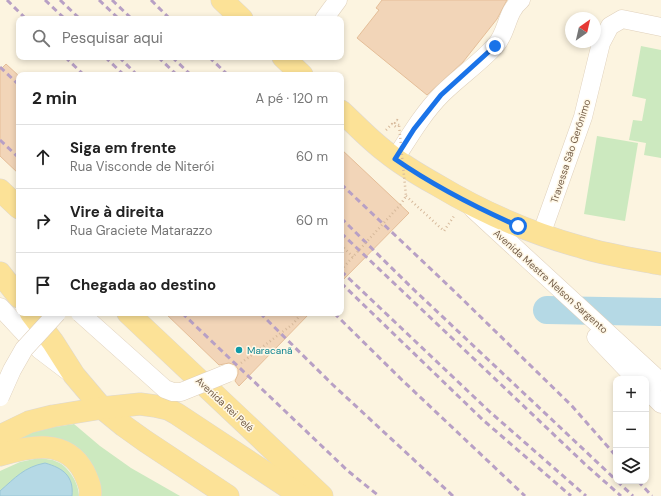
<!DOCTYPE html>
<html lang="pt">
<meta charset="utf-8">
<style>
body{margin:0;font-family:"DM Sans",sans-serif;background:#f2f2f2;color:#222}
.controls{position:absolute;right:12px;bottom:12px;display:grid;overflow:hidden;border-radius:8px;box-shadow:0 2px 6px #0003}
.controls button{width:36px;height:36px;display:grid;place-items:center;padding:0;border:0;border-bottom:1px solid #e0e0e0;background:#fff;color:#222;font:20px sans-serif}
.compass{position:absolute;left:565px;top:12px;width:36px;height:36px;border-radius:50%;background:#fff;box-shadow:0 2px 6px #0003;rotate:34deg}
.stop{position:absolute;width:12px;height:12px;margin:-9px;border:3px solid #1a73e8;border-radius:50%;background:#fff}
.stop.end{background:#1a73e8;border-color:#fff;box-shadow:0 1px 4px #0008}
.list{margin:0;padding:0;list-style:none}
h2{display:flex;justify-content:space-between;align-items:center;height:52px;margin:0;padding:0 16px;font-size:17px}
h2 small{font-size:13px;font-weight:400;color:#767676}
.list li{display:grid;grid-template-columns:26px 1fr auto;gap:12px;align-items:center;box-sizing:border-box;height:64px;padding:0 16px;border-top:1px solid #e0e0e0}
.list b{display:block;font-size:15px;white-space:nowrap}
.list p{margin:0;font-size:13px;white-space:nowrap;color:#767676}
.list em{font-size:13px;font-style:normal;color:#767676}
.icon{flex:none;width:22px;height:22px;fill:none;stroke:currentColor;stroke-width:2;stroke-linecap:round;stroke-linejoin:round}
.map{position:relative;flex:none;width:661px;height:496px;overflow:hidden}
.search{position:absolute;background:#fff;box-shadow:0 2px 6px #0003;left:16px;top:16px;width:328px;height:44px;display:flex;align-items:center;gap:10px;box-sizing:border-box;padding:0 14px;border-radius:8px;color:#767676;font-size:15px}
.panel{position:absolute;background:#fff;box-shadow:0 2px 6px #0003;left:16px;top:72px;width:328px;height:244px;border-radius:8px}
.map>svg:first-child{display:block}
</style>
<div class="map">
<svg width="661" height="496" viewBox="0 0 661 496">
<rect width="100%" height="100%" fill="#fcf4e0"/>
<g fill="#cce9bf">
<polygon points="641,46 661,50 661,158 644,155 646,143 629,140 633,120 642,121 646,99 632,96"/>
<polygon points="597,136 638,143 625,221 584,214"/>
<polygon points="74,424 100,446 131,468 180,496 96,496 91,467 1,446 35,430"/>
<path d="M 39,458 C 44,459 51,459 55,461 C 68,465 79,483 79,496 L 0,496 L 0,471 L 20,462 Z"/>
</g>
<path fill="#b5d9e5" stroke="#9bc7d7" d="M 45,463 C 63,468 74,476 72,496 L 0,496 L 0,491 C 15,478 24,467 45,463 Z"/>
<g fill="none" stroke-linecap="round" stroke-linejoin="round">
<polyline stroke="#b5d9e5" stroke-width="28" points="547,310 660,312"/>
</g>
<g fill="#f2d5b8" stroke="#e5be98">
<polygon points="382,0 507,0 497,19 463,62 427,95 357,38 379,10 376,8"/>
<polygon points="6,64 19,76 19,174 0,156 0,70"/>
<polygon points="341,149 409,213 341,282"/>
<polygon points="165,313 310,313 239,386 235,381 238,374 238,369 235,365 229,363 219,365"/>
</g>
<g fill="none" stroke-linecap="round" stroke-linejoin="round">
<g stroke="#e0d1bc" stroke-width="19">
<g id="minor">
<polyline points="324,19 338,0"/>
<path d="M 395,159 C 409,137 423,113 442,94 C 459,77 480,63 496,45 C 508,31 506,12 521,0"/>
<polyline points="473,209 661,382"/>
<polyline points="541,235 583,117 601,43 610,26 622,19 661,27"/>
<polyline points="0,307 40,350 69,372"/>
<polyline points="596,337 636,379"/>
<polyline points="646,389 661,404"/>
</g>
</g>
<g stroke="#ddd8d3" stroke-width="23">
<g id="major">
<polyline points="222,0 242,19"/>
<polyline points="283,57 302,75"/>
<path d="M 341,111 C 356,125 370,140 386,152 C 402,165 419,175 437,185 C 482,212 530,233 581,247 C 607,255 634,259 661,264"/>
<polyline points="0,190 19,208"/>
<polyline points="0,273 19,297"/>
<polyline points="31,313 53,342 74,375 102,408 124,426 145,441 228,496"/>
<polyline points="128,313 322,496"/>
<polyline points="0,436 29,422 53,416 102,408 140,404 155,406 168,409 177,414 301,496"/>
<path d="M 0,455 C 30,446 66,438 84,472 C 87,479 92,488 90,496"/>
</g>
</g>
<g stroke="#d6b99b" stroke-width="2.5" stroke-dasharray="1 3" stroke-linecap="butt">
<polyline points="399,125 395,123 397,120 400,122"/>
<polyline points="386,130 392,124 396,127"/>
<polyline points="406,196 444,231 454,216"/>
<polyline points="341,245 353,257"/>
</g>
<use href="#minor" stroke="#fff" stroke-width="18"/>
<use href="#major" stroke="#fce297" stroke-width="22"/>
<g stroke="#b8a0c5" stroke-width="3" stroke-dasharray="6 4" stroke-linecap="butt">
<polyline points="7,0 26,19"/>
<polyline points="45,0 65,19"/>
<polyline points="60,0 80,19"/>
<polyline points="99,0 119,19"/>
<polyline points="112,0 132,19"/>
<polyline points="151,0 170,19"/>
<polyline points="65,57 84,75"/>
<polyline points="105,57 124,75"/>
<polyline points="119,57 137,75"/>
<polyline points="158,57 177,75"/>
<polyline points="172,57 191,75"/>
<polyline points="209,57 228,75"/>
<polyline points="0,67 19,85"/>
<polyline points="0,140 19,158"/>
<polyline points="341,184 454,291 572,406 616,456"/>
<polyline points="341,218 411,287 616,480"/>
<polyline points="341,233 587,466 621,496"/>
<polyline points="341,271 490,412 586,496"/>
<polyline points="341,283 483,420 571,496"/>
<polyline points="182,313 348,471 379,496"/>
<polyline points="260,313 332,384 453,496"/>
<polyline points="334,313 401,379 525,496"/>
<polyline points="617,481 633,496"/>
<polyline points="638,481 652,496"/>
</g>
<g stroke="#e0d1bc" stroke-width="19" stroke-linecap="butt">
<g id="minor-bridge">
<polyline points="80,313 165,389 173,392 181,392 228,373"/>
<polyline points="0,397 12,370 24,349 57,313"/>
</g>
</g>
<g stroke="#d6b99b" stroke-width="2.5" stroke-dasharray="1 3" stroke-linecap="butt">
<polyline points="341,270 401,204 406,196 399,125"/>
<polyline points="241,363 293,324 302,313"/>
</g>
<use href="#minor-bridge" stroke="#fff" stroke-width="18"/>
</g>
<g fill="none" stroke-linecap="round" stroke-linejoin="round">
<path stroke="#1a73e8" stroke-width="5" d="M 495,46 L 441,95 L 414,129 L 395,159 C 434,186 475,207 518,226"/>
</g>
<circle fill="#0f9aa8" stroke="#fff8e7" stroke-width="1.5" cx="239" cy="350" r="4"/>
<g text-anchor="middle" stroke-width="3" stroke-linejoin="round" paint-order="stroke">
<g font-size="10" fill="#735c47" stroke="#fff8e7">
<text transform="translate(570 151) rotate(-72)" y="4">Travessa São Gerônimo</text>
<text transform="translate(551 281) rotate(42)" y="4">Avenida Mestre Nelson Sargento</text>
<text transform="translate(225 404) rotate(43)" y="4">Avenida Rei Pelé</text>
</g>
<g font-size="10" fill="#0d838f" stroke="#fff8e7" text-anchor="start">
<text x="247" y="354">Maracanã</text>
</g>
</g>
</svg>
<div class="controls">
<button>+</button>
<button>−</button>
<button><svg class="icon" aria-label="layers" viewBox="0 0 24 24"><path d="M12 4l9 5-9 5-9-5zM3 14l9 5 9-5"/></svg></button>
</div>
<svg class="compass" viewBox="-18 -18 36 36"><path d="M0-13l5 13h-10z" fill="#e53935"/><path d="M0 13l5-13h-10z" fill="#767676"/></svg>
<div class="stop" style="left:518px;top:226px"></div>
<div class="stop end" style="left:495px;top:46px"></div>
<div class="search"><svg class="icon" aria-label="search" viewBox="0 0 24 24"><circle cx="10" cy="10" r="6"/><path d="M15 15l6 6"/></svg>Pesquisar aqui</div>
<section class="panel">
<h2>2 min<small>A pé · 120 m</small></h2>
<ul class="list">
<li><svg class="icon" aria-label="ahead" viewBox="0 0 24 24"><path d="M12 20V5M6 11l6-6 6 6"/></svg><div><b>Siga em frente</b><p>Rua Visconde de Niterói</p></div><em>60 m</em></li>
<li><svg class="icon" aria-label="right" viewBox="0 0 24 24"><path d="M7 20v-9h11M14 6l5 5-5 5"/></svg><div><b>Vire à direita</b><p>Rua Graciete Matarazzo</p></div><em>60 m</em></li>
<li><svg class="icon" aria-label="arrive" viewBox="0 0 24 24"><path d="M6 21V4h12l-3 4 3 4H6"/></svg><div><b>Chegada ao destino</b></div></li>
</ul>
</section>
</div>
